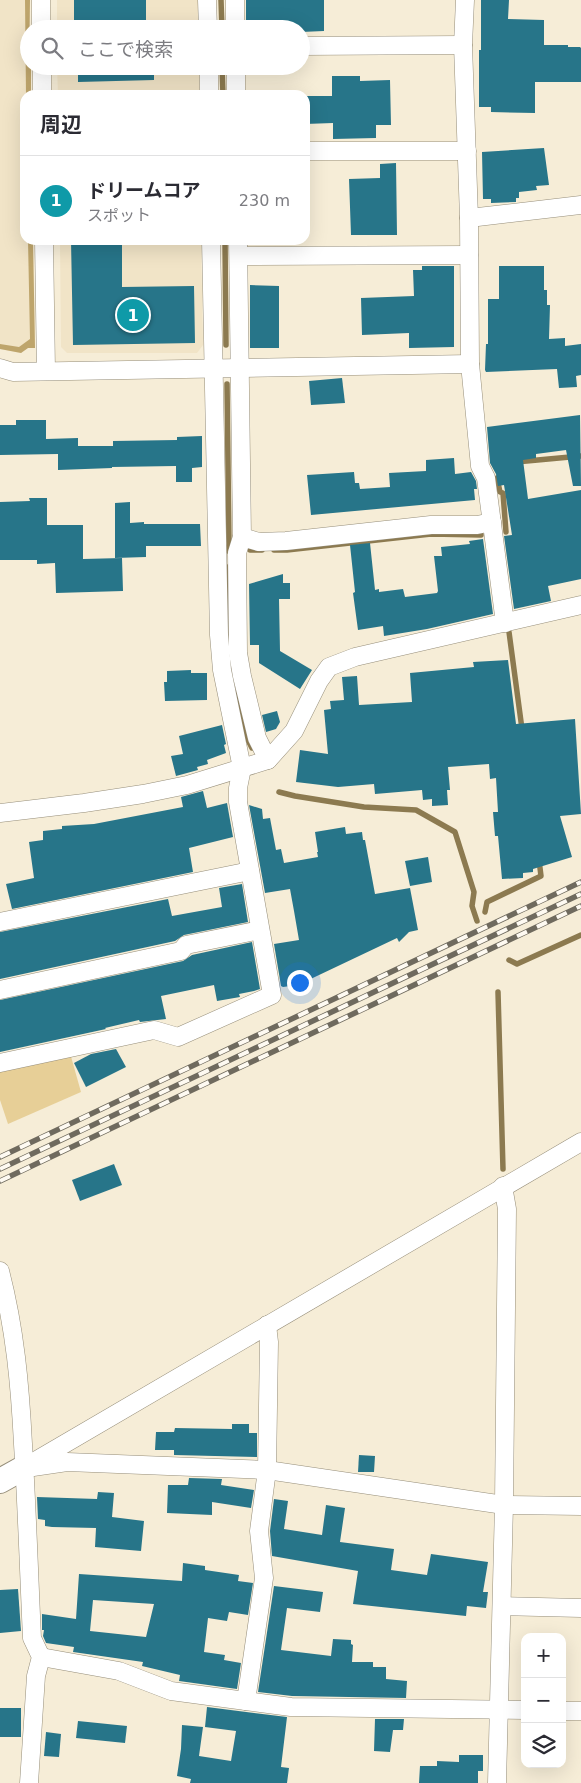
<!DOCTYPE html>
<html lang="ja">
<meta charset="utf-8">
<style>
body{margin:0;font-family:"DejaVu Sans","Noto Sans JP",sans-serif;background:#f7f7f7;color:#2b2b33}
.controls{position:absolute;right:15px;bottom:15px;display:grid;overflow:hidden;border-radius:10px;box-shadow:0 5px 20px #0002}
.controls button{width:45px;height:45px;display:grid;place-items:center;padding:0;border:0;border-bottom:1px solid #e1e1e2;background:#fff;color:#2b2b33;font:25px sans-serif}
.you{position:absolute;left:299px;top:982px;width:18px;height:18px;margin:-12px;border:4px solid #fff;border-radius:50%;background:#1a73e8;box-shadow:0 0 0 8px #1a73e833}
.badge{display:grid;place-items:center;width:32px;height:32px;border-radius:50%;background:#195f71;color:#fff;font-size:16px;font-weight:700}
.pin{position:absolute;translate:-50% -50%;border:2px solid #fff;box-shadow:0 1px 5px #0006}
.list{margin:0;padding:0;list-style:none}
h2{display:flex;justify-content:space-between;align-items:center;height:65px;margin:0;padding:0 20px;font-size:21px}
h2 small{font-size:16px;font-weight:400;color:#7c7c81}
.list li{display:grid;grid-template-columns:32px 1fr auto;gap:15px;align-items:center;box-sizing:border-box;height:90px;padding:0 20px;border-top:1px solid #e1e1e2}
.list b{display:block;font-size:19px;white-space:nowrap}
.list p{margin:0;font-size:16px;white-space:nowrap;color:#7c7c81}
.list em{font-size:16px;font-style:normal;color:#7c7c81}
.icon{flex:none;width:28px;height:28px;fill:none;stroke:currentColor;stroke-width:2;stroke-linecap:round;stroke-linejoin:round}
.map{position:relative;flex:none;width:581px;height:1783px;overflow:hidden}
.search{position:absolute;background:#fff;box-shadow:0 5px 20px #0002;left:20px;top:20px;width:290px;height:55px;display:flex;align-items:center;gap:12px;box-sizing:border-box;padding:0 18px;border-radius:28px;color:#7c7c81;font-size:19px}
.panel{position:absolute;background:#fff;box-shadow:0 5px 20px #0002;left:20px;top:90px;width:290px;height:155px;border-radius:15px}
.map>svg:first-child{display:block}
</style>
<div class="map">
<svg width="581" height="1783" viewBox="0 0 581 1783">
<rect width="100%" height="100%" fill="#f6edd7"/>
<g fill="#f1e4c7">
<polygon points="0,0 30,0 29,66 31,66 31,95 25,95 25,240 33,240 35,348 28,348 21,353 0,349"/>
<polygon points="57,0 198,0 199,29 57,29"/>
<polygon points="57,66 199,66 199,95 58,95"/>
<polygon points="60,240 201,240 203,345 197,353 67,353 61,347"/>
</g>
<polygon fill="#e7cf97" points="70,1053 81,1092 8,1124 0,1100 0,1068"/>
<g fill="#bea56c">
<polygon points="25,0 30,0 29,66 31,66 31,95 26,95"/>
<polygon points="28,240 33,240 35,348 28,348 21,353 0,349 0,344 19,347 30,339"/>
</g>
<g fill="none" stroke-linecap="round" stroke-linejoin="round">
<g stroke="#8c7a50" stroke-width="5.5">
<polyline points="221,0 222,29"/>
<polyline points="222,66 223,95"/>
<polyline points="225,240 226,345"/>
<polyline points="227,384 229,544 228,551"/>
<polyline points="516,462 581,456"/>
<polyline points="497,478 500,492 503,493 506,532"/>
<polyline points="250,550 262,550"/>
<polyline points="274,550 287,550 431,534 481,535"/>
<polyline points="228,567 230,656"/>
<polyline points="509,632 522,729"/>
<polyline points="237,692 246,736 252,748"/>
<polyline points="279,792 295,796 364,807 416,810 455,832 474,892 472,906 477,921"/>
<polyline points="485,912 487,902 541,876 539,860"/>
<polyline points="509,960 517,964 581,935"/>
<polyline points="498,992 503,1169"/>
</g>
</g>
<g fill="#277589" fill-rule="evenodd">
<rect x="74" y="0" width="72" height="29"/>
<polygon points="246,0 324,0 324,31 301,32 301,29 246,29"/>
<polygon points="481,0 509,0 508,19 544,20 544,45 568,45 568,47 580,47 581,48 581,82 535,82 535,113 491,112 491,107 479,107 479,50 481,50"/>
<polygon points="78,66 154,66 154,80 78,82"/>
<polygon points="332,76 360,76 360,81 390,80 391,125 376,125 376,138 333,139 333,123 305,124 305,104 308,104 307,96 332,96"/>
<polygon points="544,148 549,185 536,186 537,190 519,192 519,198 516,198 516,202 491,203 491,199 483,199 482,152"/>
<polygon points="396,163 397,235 351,235 349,179 380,178 380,164"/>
<polygon points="71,240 122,240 122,287 194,286 195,343 73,345"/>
<polygon points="422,266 454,266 454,347 409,348 409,333 362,335 361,298 414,296 413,270 422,270"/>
<polygon points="499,266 544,266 544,290 547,290 547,305 550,305 549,339 565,338 565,346 581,344 581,375 576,376 577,387 559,388 557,369 486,372 485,370 486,344 488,344 488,299 499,299"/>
<polygon points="250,285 279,286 279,348 250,348"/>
<polygon points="342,378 345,403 311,405 309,381"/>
<polygon points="580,415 581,486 573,486 566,450 536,454 536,458 523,460 528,499 581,490 581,579 548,586 551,601 514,609 504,536 512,535 504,485 498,486 496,474 490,463 487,427"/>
<polygon points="16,420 46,420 46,439 78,438 78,446 113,446 113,441 177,440 177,437 202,436 202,467 192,468 192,482 176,482 176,466 112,467 112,468 58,470 58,454 0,455 0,425 16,425"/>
<polygon points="454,458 455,474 471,472 476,481 477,489 474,489 475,500 311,515 307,475 354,472 355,483 359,483 360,489 390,487 389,473 426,471 426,460"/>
<polygon points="29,498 47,498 47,525 83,525 83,559 122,558 123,591 56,593 55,563 37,564 37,560 0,560 0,502 30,501"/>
<polygon points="130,502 130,523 144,522 144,524 200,524 201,546 146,546 146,557 115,558 115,503"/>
<polygon points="483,539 493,614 427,629 384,636 383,626 358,630 353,593 355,592 350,545 370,543 375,590 379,589 379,592 403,589 405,597 437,593 438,591 434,556 442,556 441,547 470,544 469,541"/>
<polygon points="283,574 283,583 290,583 290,599 279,599 280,651 312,670 300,689 259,663 259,645 250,645 249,584"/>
<polygon points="508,660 516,724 575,719 581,814 560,816 572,857 533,869 533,872 523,873 523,878 502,879 498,836 495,836 493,812 498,812 496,778 490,779 489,764 448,767 450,790 447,790 448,805 432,806 432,799 423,800 422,790 375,794 374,784 338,787 296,782 300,750 328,754 324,710 331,709 330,701 344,700 342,677 357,676 359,705 412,702 410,673 474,667 473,662"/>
<polygon points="191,670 191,673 207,673 207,700 165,701 164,682 167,682 167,671"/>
<polygon points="277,711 280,722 276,729 266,732 262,715"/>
<polygon points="222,725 226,744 224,745 226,753 207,760 208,764 197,767 198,770 176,776 171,756 183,754 179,736"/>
<polygon points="203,791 207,808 227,803 233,837 189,848 193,872 12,909 6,884 34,878 29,842 43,840 43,831 62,829 62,826 94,824 183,807 181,797"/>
<polygon points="249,805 262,809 263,819 270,818 276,850 281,849 284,863 318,857 317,852 318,852 315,832 345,827 346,834 362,832 363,840 365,840 375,894 410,888 418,930 409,932 399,942 397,938 298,985 283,987 281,986 274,944 299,940 294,911 290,889 265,893"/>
<polygon points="428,857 432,882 410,886 405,861"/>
<polygon points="242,884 248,922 184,935 175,941 0,979 0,932 168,899 172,916 222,907 219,888"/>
<polygon points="252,942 260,989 254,991 239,994 240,997 217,1001 214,985 161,996 166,1019 140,1022 139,1020 105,1028 106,1029 0,1052 0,1000 183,961 192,955"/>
<polygon points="116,1049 126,1067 86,1087 74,1063 91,1054"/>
<polygon points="114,1164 122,1185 80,1201 72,1180"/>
<polygon points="232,1424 249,1424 249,1433 257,1433 257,1457 174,1455 174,1450 155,1450 156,1432 174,1432 175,1428 232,1429"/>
<polygon points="359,1455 375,1456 374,1472 358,1472"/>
<polygon points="189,1478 222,1479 221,1485 254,1490 251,1508 212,1502 212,1515 167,1513 168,1485 188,1485"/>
<polygon points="98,1492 114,1493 112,1517 144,1521 141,1551 95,1547 96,1528 52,1527 45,1526 45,1520 38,1519 37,1497 97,1499"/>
<polygon points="274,1499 288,1501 284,1529 322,1535 326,1505 345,1508 340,1542 394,1549 391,1570 427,1575 431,1554 488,1562 483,1592 488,1592 486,1608 467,1606 466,1616 353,1604 358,1571 272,1556 270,1531"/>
<path d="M 183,1563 L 205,1566 L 205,1570 L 239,1575 L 238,1581 L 253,1583 L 248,1615 L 229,1612 L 227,1621 L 208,1618 L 204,1652 L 225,1655 L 224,1660 L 241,1663 L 237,1689 L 179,1681 L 180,1675 L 142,1666 L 143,1662 L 73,1652 L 74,1647 L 46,1643 L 43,1636 L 44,1630 L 42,1630 L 42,1614 L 76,1619 L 79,1574 L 182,1581 ZM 93,1600 L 154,1604 L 146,1637 L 90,1631 Z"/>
<polygon points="274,1586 323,1592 320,1612 287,1608 281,1650 331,1656 333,1639 351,1640 351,1644 353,1645 352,1662 373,1662 373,1667 386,1667 386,1679 407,1681 406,1698 292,1696 258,1692"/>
<polygon points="18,1589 21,1631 0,1633 0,1590"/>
<polygon points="207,1707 287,1717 281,1767 289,1768 287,1783 190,1783 191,1779 177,1776 181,1749 182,1725 203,1727 199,1756 231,1761 236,1731 205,1727"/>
<rect x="0" y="1708" width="21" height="29"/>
<polygon points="375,1719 404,1719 403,1730 393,1730 390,1752 374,1751"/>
<polygon points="78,1721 127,1726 125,1743 76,1738"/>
<polygon points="46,1732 61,1734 59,1757 44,1756"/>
<polygon points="459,1755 483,1755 483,1771 478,1771 478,1783 419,1783 420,1766 437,1766 437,1761 459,1762"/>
</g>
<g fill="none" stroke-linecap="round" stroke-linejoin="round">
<g stroke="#968e7a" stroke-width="19">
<g id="street">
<polyline points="41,0 41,29"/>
<polyline points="207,0 208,29"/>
<polyline points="235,0 235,29"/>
<polyline points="465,0 463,45 469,218 470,364 480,466 486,478 505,623"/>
<polyline points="301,46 463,45"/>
<polyline points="42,66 42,95"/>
<polyline points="209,66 209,95"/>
<polyline points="236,66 236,95"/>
<polyline points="305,151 467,151"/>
<polyline points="469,218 581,205"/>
<polyline points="44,240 46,371"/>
<polyline points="238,240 242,537 237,553 238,653 242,676 257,738 268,760"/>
<polyline points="239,256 469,255"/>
<polyline points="0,368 13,372 470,364"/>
<polyline points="242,537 259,542 286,541 431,525 477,525 492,522"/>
<polyline points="0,813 84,803 143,794 187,785 268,760 294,731 319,681 329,667 355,657 581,605"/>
<polyline points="0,922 250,871"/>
<polyline points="0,990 181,951 186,945 260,930"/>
<polyline points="0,1063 154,1030 178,1037 272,995 238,802 238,788 242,768 222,670 219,635 211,240"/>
<path d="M 0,1271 C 15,1329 20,1385 23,1444 C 27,1509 29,1574 32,1638 L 41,1657 L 36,1676 L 29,1783"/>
<polyline points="25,1467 581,1142"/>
<polyline points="33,1467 67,1462 267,1470 504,1505 581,1506"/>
<polyline points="502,1606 581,1608"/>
<polyline points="41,1657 119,1671 171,1691 291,1707 525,1710"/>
<polyline points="246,1701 264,1578 259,1531 267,1470 269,1342 267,1325"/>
<polyline points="562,1711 581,1711"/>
<polyline points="497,1783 504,1505 507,1209 503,1186"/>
</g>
</g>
<g stroke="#968e7a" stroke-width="26">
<polyline id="secondary" points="0,1481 25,1467"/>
</g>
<use href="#street" stroke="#fff" stroke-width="18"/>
<use href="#secondary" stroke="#fff" stroke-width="24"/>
<g stroke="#6f6a5e" stroke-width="5.5">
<g id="rail">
<polyline points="0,1157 581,882"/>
<polyline points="0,1169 581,894"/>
<polyline points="0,1181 581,906"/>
</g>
</g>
<use href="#rail" stroke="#fefaf2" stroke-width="4" stroke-dasharray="11" stroke-linecap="butt"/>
</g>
</svg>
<div class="controls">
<button>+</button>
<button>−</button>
<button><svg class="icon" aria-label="layers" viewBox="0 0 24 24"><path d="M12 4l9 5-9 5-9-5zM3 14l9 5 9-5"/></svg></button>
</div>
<div class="you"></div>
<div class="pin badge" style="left:133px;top:315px;background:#0f9aa8">1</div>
<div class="search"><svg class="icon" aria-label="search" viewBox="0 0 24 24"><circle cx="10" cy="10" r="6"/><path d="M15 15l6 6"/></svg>ここで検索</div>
<section class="panel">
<h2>周辺<small></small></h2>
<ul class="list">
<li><span class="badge" style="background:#0f9aa8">1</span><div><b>ドリームコア</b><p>スポット</p></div><em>230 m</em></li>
</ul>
</section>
</div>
